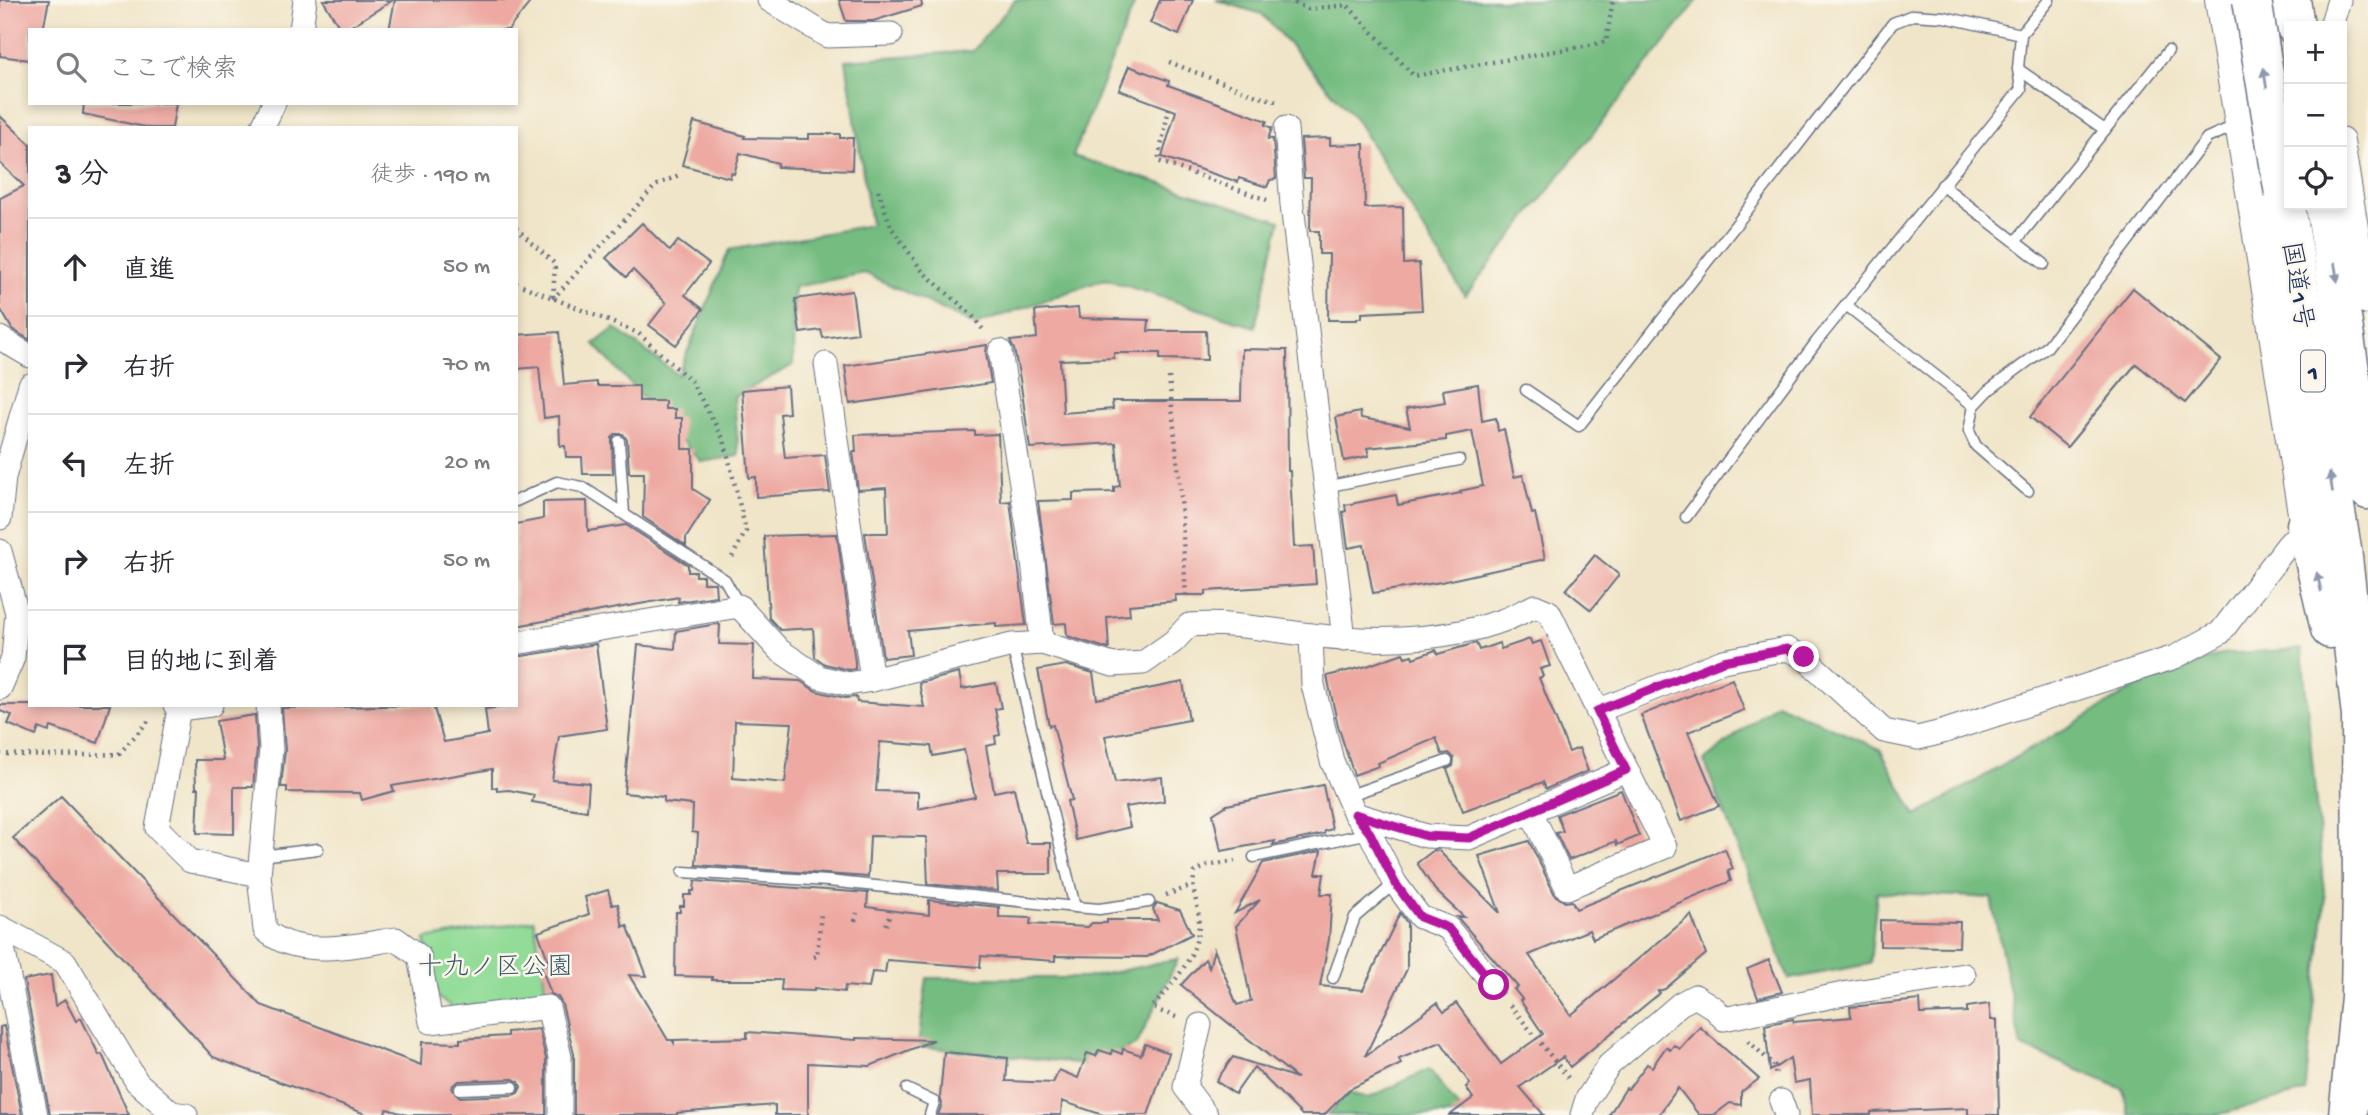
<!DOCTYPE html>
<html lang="ja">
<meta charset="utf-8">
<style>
body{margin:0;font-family:"Gochi Hand","Klee One",sans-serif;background:#f7f7f7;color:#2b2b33}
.controls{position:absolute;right:21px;top:21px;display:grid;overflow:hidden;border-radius:0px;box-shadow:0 4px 10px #0003}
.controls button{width:63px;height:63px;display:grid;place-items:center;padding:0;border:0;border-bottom:2px solid #e1e1e2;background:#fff;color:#2b2b33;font:35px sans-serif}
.stop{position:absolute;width:21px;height:21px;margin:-16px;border:5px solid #b5179e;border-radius:50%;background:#fff}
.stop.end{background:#b5179e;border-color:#fff;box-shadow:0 2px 7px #0008}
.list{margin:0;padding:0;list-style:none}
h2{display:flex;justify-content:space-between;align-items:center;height:91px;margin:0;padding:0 28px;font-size:30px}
h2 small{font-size:23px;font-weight:400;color:#7c7c81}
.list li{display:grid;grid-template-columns:46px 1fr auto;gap:21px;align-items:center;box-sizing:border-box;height:98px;padding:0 28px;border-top:2px solid #e1e1e2}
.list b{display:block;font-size:26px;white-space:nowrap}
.list em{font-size:23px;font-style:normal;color:#7c7c81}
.icon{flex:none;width:38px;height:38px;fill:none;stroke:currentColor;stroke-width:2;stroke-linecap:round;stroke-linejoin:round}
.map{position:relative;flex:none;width:2368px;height:1115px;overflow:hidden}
.search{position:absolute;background:#fff;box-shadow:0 4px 10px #0003;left:28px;top:28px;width:490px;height:77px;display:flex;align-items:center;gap:18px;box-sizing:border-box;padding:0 24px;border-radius:0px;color:#7c7c81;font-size:26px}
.panel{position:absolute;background:#fff;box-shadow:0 4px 10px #0003;left:28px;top:126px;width:490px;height:581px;border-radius:0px}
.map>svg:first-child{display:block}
</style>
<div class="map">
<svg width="2368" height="1115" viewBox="0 0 2368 1115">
<rect width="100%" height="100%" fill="#fbf7ec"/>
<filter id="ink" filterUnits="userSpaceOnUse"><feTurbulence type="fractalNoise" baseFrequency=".0143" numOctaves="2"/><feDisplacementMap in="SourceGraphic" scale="14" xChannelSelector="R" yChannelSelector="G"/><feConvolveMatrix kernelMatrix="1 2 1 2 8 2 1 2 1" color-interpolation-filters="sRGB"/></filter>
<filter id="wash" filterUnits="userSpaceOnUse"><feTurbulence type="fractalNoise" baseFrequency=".00686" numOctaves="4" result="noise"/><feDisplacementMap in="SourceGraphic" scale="28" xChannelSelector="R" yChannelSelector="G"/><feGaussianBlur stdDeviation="1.57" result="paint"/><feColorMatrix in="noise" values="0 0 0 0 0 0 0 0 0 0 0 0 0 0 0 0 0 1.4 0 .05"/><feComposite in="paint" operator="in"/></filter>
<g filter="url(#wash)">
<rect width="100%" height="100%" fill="#f0e5c8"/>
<polygon fill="#92dc97" stroke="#56867a" stroke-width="2" points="534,920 547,996 453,1008 437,997 425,939"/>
<g fill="#75bc80" stroke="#48766f" stroke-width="2">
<polygon points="1015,0 1136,0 1073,156 1280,221 1255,327 1105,279 975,325 865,273 794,287 793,365 734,397 739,456 701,462 594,344 615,328 678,375 729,250 871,225 846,60 973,51"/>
<polygon points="1216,0 1698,0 1465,296 1355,118 1262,14"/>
<polygon points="2302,649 2325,903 2305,1092 2217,1115 2129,1115 2123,1089 2021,1046 1991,898 1877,892 1870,964 1789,979 1704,761 1776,703 1880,749 1916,816 2137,687 2221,654"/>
<polygon points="1178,959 1137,1044 1096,1065 918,1046 927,978 1085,978"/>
<polygon points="1429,1069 1464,1115 1327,1115 1349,1093 1369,1098"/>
</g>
<g id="blocks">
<g fill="#eda9a2" fill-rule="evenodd">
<polygon points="0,0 49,0 43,30 30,30 30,60 0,56"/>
<polygon points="323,0 393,0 345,30 341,30"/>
<polygon points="395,0 532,0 508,30 389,30"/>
<polygon points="839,0 921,0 922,6 873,21 846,21"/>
<polygon points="1160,0 1193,0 1179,35 1150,23"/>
<polygon points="1129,66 1169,81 1168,85 1267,121 1265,125 1272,128 1268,139 1273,139 1276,179 1270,180 1267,187 1239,178 1238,182 1162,157 1176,111 1119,90"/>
<polygon points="84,103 176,103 172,128 150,128 83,114"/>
<polygon points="0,116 30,144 30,340 12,329 0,308 0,198 24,186 0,163"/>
<polygon points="694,122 745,136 744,138 809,139 809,134 840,134 840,138 853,138 852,170 777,167 778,163 740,153 734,174 731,173 730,178 682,165"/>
<polygon points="1330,138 1330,145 1364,144 1365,208 1403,207 1404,264 1419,263 1422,310 1362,313 1362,318 1357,318 1357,320 1328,320 1329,254 1319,254 1319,231 1310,231 1311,178 1304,178 1301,139"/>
<polygon points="642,223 670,251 678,241 709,264 685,295 703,309 676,345 649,325 666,303 633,270 626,277 606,258"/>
<polygon points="2133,288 2221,360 2185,403 2136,364 2067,447 2030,417"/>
<polygon points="852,291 858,333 823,338 821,330 800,333 795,299"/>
<polygon points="1078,308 1079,318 1149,320 1148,331 1206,331 1207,360 1160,359 1160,353 1114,353 1114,358 1060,360 1063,413 1113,409 1112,401 1241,401 1242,349 1287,350 1288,471 1290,471 1294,547 1313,546 1316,584 1206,591 1206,595 1175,595 1176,601 1129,605 1130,615 1107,617 1109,649 1067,636 1066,623 1054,624 1038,501 1073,500 1073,493 1114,492 1114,487 1120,486 1116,443 1030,448 1020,379 1014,349 1010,341 1037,338 1035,311"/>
<polygon points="559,332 564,385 597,382 597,386 639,386 639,401 665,401 665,409 675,409 675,418 682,418 682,449 693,449 693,489 710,500 686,538 686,546 643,517 644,473 629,473 627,440 623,434 615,434 612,438 613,474 583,474 582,457 566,457 565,446 560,446 559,416 544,418 539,367 516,369 516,335"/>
<polygon points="987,345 986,353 991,383 850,404 845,366"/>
<polygon points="1478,384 1482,421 1496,418 1498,431 1504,429 1514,477 1523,475 1532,514 1535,513 1545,559 1441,582 1373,593 1364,545 1348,548 1343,512 1346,511 1345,505 1396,495 1398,505 1461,493 1460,491 1483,486 1472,431 1446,436 1446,440 1367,448 1369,456 1344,461 1336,417 1360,412 1361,418 1410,427 1406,409 1445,402 1443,390"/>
<polygon points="787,386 789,413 780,414 785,458 825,455 830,492 756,497 756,477 749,478 742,390"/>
<polygon points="975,431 975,435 998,434 1001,502 1010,501 1026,625 996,627 996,623 908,631 911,655 883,658 865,533 888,533 886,488 858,490 853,452 856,452 855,435"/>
<polygon points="587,501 588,531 626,525 688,565 688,572 696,572 696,576 703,576 703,583 715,583 716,596 678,602 679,597 516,626 516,524 543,519 543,502"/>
<polygon points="837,534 855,662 855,669 849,670 825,664 815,657 813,628 780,630 769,618 764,536"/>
<polygon points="1595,555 1619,575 1591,610 1566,590"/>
<path d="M 717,624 L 720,625 L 719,644 L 754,645 L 753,679 L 800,681 L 816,691 L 845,698 L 856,697 L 857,702 L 924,707 L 919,683 L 959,673 L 962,689 L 996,683 L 1001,708 L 995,709 L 1000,735 L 995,736 L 996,744 L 986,746 L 994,792 L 1014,788 L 1026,843 L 1051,843 L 1051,874 L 997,874 L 998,891 L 928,884 L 926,837 L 870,836 L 868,877 L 696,865 L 698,833 L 692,832 L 693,805 L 664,802 L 664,797 L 624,793 L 638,645 L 675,649 L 676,631 ZM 735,721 L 792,723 L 785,783 L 733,778 ZM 880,742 L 931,746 L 933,756 L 964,750 L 975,797 L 918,809 L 918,792 L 876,791 Z"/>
<polygon points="1530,639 1532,644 1541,641 1550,666 1540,669 1543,676 1539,678 1569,752 1579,748 1588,771 1546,789 1543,782 1463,811 1447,769 1453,766 1454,758 1449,753 1442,754 1436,738 1378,763 1379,766 1354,775 1338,726 1327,676 1367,666 1403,653 1405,657 1412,655 1413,658 1436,650 1438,654 1476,643 1479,650 1499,643 1501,649"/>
<polygon points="596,644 607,729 559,736 552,780 589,783 587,811 532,802 534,795 509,790 497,791 497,787 492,788 492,769 392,786 394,791 362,800 360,793 287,792 287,787 281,787 285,750 282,708 433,705 444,742 488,734 485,709 516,706 516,657"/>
<polygon points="1066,665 1093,673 1097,699 1183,682 1189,720 1105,736 1115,783 1162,777 1164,801 1125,807 1130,827 1076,840 1067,801 1072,800 1053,725 1049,726 1038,670"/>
<polygon points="1732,679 1744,710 1688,732 1719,806 1681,821 1641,715"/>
<polygon points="0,705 110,705 98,743 51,727 49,732 39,728 36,736 8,724 12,715 0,711"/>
<polygon points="255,715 257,749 253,787 234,787 234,834 197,833 199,788 196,788 195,760 223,760 216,721"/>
<polygon points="1323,785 1332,829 1325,831 1324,834 1273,845 1275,841 1221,851 1213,814 1227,805"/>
<polygon points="1621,790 1639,836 1617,845 1616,841 1569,860 1556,833 1563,831 1557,815"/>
<path d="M 61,796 L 261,1005 L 421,1065 L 422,1042 L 460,1043 L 460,1039 L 507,1036 L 507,1032 L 539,1029 L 546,1059 L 546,1115 L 407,1115 L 387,1109 L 384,1115 L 368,1115 L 213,1057 L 13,838 ZM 513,1079 L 519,1082 L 521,1087 L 518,1093 L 513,1095 L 460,1097 L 452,1090 L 453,1085 L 459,1081 Z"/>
<polygon points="1529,841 1555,895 1565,902 1572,901 1576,909 1725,849 1733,869 1728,871 1731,881 1593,939 1589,930 1529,955 1571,1015 1691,915 1706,954 1665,989 1658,991 1660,993 1570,1067 1563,1057 1520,1087 1544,1115 1450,1115 1473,1098 1466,1087 1470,1084 1441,1042 1399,1059 1401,1064 1350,1089 1324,1115 1302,1115 1254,1067 1235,1094 1216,1081 1233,1057 1297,1078 1181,985 1205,959 1209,968 1214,949 1237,1005 1251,1001 1236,926 1260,900 1235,913 1263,863 1321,851 1316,874 1324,874 1321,894 1332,894 1329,939 1320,986 1363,990 1400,913 1407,923 1407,969 1365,1056 1437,1003 1444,1012 1456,1003 1501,1064 1543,1034 1520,1000 1522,999 1514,989 1518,987 1457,917 1464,917 1435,890 1417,863 1434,850 1439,851 1500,913 1479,856"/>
<polygon points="695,881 868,893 867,907 902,912 929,915 929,900 999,907 999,917 1031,918 1030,924 1088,927 1092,923 1107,923 1107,920 1158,920 1153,909 1157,903 1180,910 1192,934 1147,957 1055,956 1055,961 981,956 980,967 887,960 885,973 872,972 869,988 845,986 844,992 814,988 814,991 781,990 782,980 712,980 712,977 675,976 676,912 680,912 680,906 684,906 684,895 691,895 691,891 694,891"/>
<polygon points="608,890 612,905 618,904 623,927 627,925 647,976 629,975 668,1040 672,1040 674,1043 674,1040 747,1038 747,1032 856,1040 856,1038 934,1040 870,1066 808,1063 808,1115 775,1115 775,1105 677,1113 677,1115 574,1115 574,1054 562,1004 558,997 551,994 541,966 549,963 538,932 589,914 585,897"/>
<polygon points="1880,920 1960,922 1959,947 1880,946"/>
<polygon points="1769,960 1782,992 1758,998 1747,969"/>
<polygon points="51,975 55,1006 65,1000 76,1021 81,1018 99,1055 102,1054 129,1115 50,1115 24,980"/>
<polygon points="1920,1000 1921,1014 1967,1012 1967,1007 1989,1004 1991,1020 1997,1020 1999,1115 1968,1115 1968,1108 1871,1112 1871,1115 1812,1115 1810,1080 1794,1083 1790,1058 1770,1071 1765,1025 1793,1019 1794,1022 1851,1017 1850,1007"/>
<polygon points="4,1026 22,1115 0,1115 0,1027"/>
<polygon points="1700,1027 1759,1079 1741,1092 1741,1105 1730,1103 1714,1115 1699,1115 1678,1088 1660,1113 1663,1115 1609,1115 1626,1088 1628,1089 1647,1064 1652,1067 1666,1047 1670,1050 1674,1045 1680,1049"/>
<polygon points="1145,1044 1169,1053 1148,1115 1103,1115 1062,1101 1061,1115 938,1115 942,1104 940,1097 944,1052 1008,1058 1006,1081 1053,1083 1059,1070 1078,1078 1087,1053 1096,1056 1099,1050 1111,1054 1112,1050 1122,1054 1123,1049 1141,1055"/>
</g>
</g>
</g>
<g filter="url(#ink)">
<use href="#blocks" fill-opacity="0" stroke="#666f83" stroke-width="2"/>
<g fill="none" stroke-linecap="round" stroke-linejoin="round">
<g stroke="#666f83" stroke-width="13">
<g id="lane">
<polyline points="2018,69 2105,130"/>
<polyline points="1942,185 2044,264"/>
<polyline points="2016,241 2168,51"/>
<polyline points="1846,305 1974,406"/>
<polyline points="1526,390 1579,426 1893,23 1913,15 1944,17 2021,34 2049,0"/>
<polyline points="619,441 624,514"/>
<polyline points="1325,487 1459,460"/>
<polyline points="2028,491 1976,446 1969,431 1974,406 1989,390 2047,347 2207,138 2237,125"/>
<polyline points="516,501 557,482 582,487 725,580 739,605"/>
<polyline points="1686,517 1817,341 2021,89 2018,69 2021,34"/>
<polyline points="1347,796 1447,761"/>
<polyline points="261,856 318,849"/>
<polyline points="1254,857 1370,833"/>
<polyline points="683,872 828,881 1075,907 1012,645"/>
<polyline points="1075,907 1099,909 1149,902"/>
<polyline points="1333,978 1355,917 1395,883"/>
<polyline points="460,1089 513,1087"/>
<polyline points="907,1089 934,1102 930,1115"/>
</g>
</g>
<g stroke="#666f83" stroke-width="25">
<g id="street">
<polyline points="769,0 827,36 891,34"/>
<polyline points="2331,26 2339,0"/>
<polyline points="301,30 305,0"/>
<polyline points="262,128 274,103"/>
<polyline points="1286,128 1292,205 1344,639"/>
<polyline points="2342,139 2363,267 2368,270"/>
<polyline points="0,338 30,356"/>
<polyline points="1000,351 1032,553 1042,643"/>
<polyline points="826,364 872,680"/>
<polyline points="0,518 4,477 30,385"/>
<polyline points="0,551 17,613 13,658 0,688"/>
<polyline points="1311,635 1313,685 1332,761 1355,814 1370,833 1395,883 1420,917 1448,928 1494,985"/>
<path d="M 516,643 L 739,606 L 779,650 L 819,677 L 848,684 L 872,680 L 1012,645 L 1042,643 L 1113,665 L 1143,663 L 1173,642 L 1189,625 C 1240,621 1291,635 1343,638 C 1394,642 1452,638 1501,621 C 1513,617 1524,611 1535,606 L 1549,612 L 1665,847 L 1567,888 L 1531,812"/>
<polyline points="175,705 179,709 211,705"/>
<path d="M 268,705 L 271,749 L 259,875 L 265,930 C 299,960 355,945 396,939 L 419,956 L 431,1022 L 548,1007 L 560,1057 L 560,1115"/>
<polyline points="179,709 157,828 190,861 259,875"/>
<polyline points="1597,711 1723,661 1787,649 1804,657 1884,731 1918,738 1942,732 2175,657 2220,633 2287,546 2306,525"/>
<polyline points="1355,814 1426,836 1469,838 1626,770"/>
<polyline points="0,927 65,962 137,1082 172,1113 186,1115"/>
<polyline points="0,932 36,1115"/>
<polyline points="1200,1025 1185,1087 1206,1115"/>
<polyline points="1781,1101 1786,1115"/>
<polyline points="1582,1115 1587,1099 1609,1065 1680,1004 1695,996 1714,1008 1724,1019 1848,993 1964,975"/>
</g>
</g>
<g stroke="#666f83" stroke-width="34">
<polyline id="secondary" points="2221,0 2306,525"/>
</g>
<g stroke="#666f83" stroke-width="41">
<g id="highway">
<polyline points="2291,0 2295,26"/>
<polyline points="2284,194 2342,549 2361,716 2362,890 2360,997 2348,1115"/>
<polyline points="2325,205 2368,490"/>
<polyline points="2363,267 2368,295"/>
<polyline points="2306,525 2330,629"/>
</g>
</g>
<g stroke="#666f83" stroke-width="4.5" stroke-dasharray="2 5" stroke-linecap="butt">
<polyline points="1288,0 1308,9 1347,5 1414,76 1606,42 1613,0"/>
<polyline points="1169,62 1257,96 1280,102"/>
<polyline points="1169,108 1158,161 1267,200"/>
<polyline points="878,190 891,227 923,272 972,315 984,331"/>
<polyline points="516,228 555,264 553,298"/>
<polyline points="516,283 638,333 691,381 724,440 746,531 730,561"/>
<polyline points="553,299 655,186 681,174"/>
<polyline points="1169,377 1181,497 1186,600"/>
<polyline points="0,754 51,756 119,754 151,718"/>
<polyline points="1166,895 1192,886"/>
<polyline points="855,921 857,913"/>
<polyline points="886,925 889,917"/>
<polyline points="814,957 817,956 821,913"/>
<polyline points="1510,1005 1570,1080"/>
<path d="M 1176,1017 L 1152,1008 C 1173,983 1199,956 1199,921 C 1199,903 1190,892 1195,872 L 1207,866 L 1235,861"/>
<polyline points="1748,1041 1774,1065 1776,1076"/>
</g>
<use href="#lane" stroke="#fff" stroke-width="10"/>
<use href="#street" stroke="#fff" stroke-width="23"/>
<use href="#secondary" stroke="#fff" stroke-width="32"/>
<use href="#highway" stroke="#fff" stroke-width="38"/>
<g stroke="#666f83" stroke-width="41" stroke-linecap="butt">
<polyline id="highway-bridge" points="2252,0 2284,194"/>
</g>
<use href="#highway-bridge" stroke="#fff" stroke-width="38"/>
</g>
<defs><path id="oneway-solid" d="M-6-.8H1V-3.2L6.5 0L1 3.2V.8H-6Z" transform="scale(1.75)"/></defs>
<g fill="#8d97ae">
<use href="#oneway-solid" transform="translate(2265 78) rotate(-99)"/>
<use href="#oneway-solid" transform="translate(2336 272) rotate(81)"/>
<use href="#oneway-solid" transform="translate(2331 482) rotate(-99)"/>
<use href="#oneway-solid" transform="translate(2319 582) rotate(-103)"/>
</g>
</g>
<g fill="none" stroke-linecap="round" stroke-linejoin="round" filter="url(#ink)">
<polyline stroke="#b5179e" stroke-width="9" points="1494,985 1448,928 1420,917 1395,883 1370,833 1355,814 1426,836 1469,838 1626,770 1597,711 1723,661 1787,649 1804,657"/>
</g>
<g text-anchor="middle" stroke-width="5" stroke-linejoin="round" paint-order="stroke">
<rect fill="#fbf7ec" stroke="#5e6b89" stroke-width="2" x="2301" y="350.5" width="24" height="41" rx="5"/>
<g font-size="24" font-weight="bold" fill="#1b2f5e">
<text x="2313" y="379">1</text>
</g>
<g font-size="26" fill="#1b2f5e" stroke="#fbf7ec">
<text transform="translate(2299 285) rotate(81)" y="9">国道1号</text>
</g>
<g font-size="26" fill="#395a6c" stroke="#fbf7ec">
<text x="495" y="974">十九ノ区公園</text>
</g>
</g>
</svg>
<div class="controls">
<button>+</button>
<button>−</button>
<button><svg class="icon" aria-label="locate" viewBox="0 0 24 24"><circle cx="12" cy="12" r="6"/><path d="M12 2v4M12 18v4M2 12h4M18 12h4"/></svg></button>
</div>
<div class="stop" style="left:1494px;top:985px"></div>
<div class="stop end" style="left:1804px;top:657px"></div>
<div class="search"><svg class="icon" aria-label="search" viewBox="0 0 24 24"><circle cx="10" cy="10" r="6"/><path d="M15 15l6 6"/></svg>ここで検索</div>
<section class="panel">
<h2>3 分<small>徒歩 · 190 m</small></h2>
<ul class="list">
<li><svg class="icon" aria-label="ahead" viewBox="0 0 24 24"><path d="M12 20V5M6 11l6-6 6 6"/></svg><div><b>直進</b></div><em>50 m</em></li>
<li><svg class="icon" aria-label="right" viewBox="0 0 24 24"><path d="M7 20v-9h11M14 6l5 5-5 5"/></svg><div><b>右折</b></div><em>70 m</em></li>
<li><svg class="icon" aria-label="left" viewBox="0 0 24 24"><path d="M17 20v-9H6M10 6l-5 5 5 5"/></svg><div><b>左折</b></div><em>20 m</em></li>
<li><svg class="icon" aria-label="right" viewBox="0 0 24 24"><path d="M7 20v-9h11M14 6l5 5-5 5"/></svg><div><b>右折</b></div><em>50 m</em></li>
<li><svg class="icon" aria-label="arrive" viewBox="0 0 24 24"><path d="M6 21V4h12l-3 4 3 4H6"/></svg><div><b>目的地に到着</b></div></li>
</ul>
</section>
</div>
